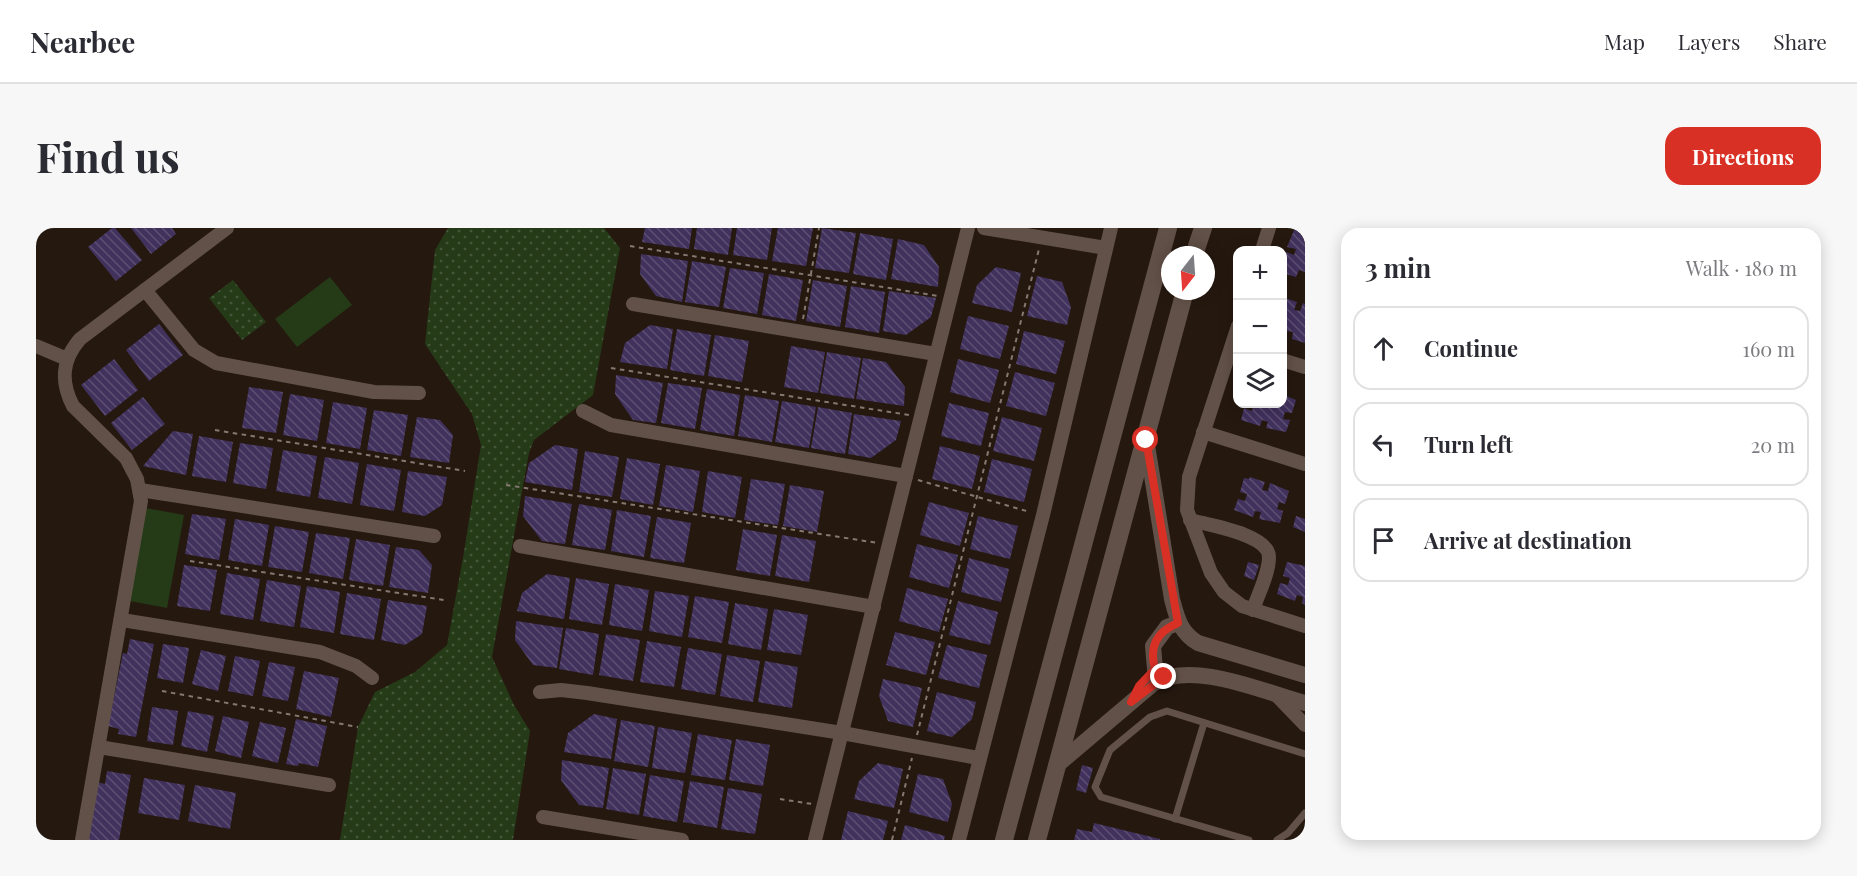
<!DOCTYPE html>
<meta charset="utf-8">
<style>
body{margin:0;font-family:"Playfair Display",serif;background:#f7f7f7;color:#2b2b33}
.controls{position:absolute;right:18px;top:18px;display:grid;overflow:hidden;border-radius:12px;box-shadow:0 3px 15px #0003}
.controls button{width:54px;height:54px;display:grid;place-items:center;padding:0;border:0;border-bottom:2px solid #e1e1e2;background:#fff;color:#2b2b33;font:30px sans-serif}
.compass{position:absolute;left:1125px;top:18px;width:54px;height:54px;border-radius:50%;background:#fff;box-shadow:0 3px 15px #0003;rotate:197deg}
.stop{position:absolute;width:18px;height:18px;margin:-14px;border:4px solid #d93025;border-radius:50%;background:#fff}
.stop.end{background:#d93025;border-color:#fff;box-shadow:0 2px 6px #0008}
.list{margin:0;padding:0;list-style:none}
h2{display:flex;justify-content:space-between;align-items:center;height:78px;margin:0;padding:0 24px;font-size:26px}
h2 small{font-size:20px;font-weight:400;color:#7c7c81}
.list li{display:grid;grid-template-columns:39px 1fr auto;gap:18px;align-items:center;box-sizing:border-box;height:84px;margin:0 12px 12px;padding:0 12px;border:2px solid #e1e1e2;border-radius:18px}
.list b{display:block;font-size:22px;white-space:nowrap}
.list em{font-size:20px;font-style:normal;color:#7c7c81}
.icon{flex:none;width:33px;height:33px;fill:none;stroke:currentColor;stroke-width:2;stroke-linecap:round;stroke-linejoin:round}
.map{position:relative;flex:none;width:1269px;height:612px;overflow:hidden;border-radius:18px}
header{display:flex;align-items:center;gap:36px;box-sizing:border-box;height:84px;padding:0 30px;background:#fff;border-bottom:2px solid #e1e1e2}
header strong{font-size:28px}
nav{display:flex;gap:33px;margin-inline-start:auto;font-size:21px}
.intro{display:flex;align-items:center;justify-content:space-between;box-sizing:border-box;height:144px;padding:0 36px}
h1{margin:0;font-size:42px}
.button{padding:15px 27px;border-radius:18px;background:#d93025;color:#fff;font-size:21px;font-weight:700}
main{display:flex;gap:36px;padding:0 36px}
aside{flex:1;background:#fff;border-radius:18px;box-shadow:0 3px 15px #0003}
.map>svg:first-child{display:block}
</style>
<header>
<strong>Nearbee</strong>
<nav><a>Map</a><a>Layers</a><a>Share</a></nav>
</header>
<div class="intro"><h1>Find us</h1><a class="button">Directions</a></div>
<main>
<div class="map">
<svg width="1269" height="612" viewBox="0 0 1269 612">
<defs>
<pattern id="park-dots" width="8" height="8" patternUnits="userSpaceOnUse" patternTransform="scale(1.5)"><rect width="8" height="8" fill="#253b18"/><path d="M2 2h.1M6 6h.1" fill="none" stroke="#455739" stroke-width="1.8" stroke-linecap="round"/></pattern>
<pattern id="building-back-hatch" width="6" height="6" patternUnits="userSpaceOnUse" patternTransform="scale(1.5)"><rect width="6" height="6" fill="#41315d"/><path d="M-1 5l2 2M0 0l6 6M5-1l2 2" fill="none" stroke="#5d4f74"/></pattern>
</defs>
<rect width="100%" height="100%" fill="#25180f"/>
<g fill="#253b18">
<polygon points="294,49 316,77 261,119 239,91"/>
<polygon points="110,280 148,287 131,380 94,373"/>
</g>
<g fill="url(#park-dots)">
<polygon points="412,0 568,0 584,20 557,167 498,212 493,225 456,429 478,477 494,503 477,612 304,612 322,499 339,464 379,444 411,417 428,324 445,217 436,186 389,116 399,22"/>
<polygon points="197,52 230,94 206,112 173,70"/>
</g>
<g fill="url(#building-back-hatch)">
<polygon points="76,0 79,0 106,32 80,53 52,19"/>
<polygon points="95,0 136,0 140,6 115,26"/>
<polygon points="609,0 656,0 653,21 606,14"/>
<polygon points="661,0 696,0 692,27 658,21"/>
<polygon points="701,0 736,0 731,32 697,27"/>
<polygon points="742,0 777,0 770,38 736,33"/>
<polygon points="786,0 820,5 813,45 779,40"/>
<polygon points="1259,0 1269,3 1269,44 1263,42 1260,49 1246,45 1250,24 1258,27 1260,21 1251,19"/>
<polygon points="824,5 857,11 850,52 817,46"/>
<polygon points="862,11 888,17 903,39 902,59 855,51"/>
<polygon points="605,26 652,33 646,74 620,68 604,46"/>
<polygon points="656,33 690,39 683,79 649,74"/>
<polygon points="960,39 985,45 976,84 936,75 941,57"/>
<polygon points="694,40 728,45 721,86 687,80"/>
<polygon points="733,46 767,52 760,93 726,87"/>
<polygon points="1001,48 1026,54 1035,79 1031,97 991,88"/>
<polygon points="777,52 811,58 804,99 770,93"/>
<polygon points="815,58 849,64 843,105 809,99"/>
<polygon points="853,63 900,70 895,89 870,107 847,103"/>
<polygon points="1246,69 1261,74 1258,82 1264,83 1267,75 1269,76 1269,115 1256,111 1257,104 1251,103 1249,109 1246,108"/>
<polygon points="932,88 973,98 964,131 924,121"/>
<polygon points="123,96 147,127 113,153 90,122"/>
<polygon points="614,97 637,101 631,141 584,134 589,115"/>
<polygon points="641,101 675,107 668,148 634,142"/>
<polygon points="988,103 1029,113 1020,146 980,136"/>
<polygon points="679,107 713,113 706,154 672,148"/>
<polygon points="755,118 789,124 782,165 748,159"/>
<polygon points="791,124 825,130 818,171 784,165"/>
<polygon points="827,130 850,134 869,159 868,178 820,171"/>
<polygon points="78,131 102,162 69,188 45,157"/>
<polygon points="922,131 963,142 954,175 914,164"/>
<polygon points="979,144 1019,155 1010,188 970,178"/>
<polygon points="580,147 627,155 620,195 597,192 579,166"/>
<polygon points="632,155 666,160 659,201 625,195"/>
<polygon points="213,159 247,164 240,205 206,200"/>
<polygon points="671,161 704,167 698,208 664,202"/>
<polygon points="254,166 288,172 281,213 247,207"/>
<polygon points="1246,166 1260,172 1256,185 1249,184 1247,191 1254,192 1250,204 1230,200 1232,194 1226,192 1224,198 1205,192 1208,180 1216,183 1218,176 1246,176"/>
<polygon points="709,167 743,173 736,214 702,208"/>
<polygon points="107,169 129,196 96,222 75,195"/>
<polygon points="746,173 780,179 773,220 739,214"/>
<polygon points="297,174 331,180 324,221 290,215"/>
<polygon points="913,175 953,185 945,218 905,208"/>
<polygon points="782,179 816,185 809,226 775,220"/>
<polygon points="338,182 372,187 365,228 331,222"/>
<polygon points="818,186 865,193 860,212 835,230 812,226"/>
<polygon points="381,189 404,192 417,207 413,235 374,229"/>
<polygon points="966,189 1006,200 998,233 957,223"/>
<polygon points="137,203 157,206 150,247 107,238"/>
<polygon points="163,208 197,214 190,254 156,248"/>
<polygon points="204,215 237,220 230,261 197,255"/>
<polygon points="519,217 542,221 536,262 489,254 493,235"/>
<polygon points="904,218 944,228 936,261 896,251"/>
<polygon points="247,222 281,228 274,269 240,263"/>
<polygon points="549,223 583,229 576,269 543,264"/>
<polygon points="289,229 323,235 316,276 282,270"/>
<polygon points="591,230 624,236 617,277 584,271"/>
<polygon points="956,231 996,241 988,274 948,264"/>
<polygon points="331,236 365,242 358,283 324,277"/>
<polygon points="630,237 664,243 657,284 623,278"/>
<polygon points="372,243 411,249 406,277 389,288 366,284"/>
<polygon points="672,243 706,249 699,290 666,284"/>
<polygon points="1214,249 1229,254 1226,262 1232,263 1234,255 1253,263 1249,276 1243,274 1241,281 1247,283 1244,295 1223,291 1225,284 1219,283 1217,289 1198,282 1202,271 1209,273 1211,266 1204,264 1208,250 1213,251"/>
<polygon points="715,251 749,256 742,297 708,292"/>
<polygon points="754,257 788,263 781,304 747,298"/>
<polygon points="489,268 536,276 529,316 506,313 487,288"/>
<polygon points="893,274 933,285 924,318 884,307"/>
<polygon points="543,276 576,282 569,322 536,317"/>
<polygon points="581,282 615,288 608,329 575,323"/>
<polygon points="156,286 190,291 183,332 149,326"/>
<polygon points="942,288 982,298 974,331 934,321"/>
<polygon points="1260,288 1269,291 1269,304 1257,299"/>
<polygon points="621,289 655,295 648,335 614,330"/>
<polygon points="199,291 233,297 226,338 192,332"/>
<polygon points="239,298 273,304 266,344 232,339"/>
<polygon points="707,301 741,307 734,348 700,342"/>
<polygon points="280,305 314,310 307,351 273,345"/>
<polygon points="746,307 780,313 773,354 739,348"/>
<polygon points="320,311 354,317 347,358 313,352"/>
<polygon points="881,316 922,327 913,360 873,349"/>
<polygon points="360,319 383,322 396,337 392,365 353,359"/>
<polygon points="933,330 973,341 965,374 925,364"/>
<polygon points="1212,334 1223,337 1218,352 1208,348"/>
<polygon points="1251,334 1269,338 1269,377 1266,375 1267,369 1261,367 1259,373 1241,366 1244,355 1252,357 1254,350 1247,348"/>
<polygon points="148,337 181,342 174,383 141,378"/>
<polygon points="191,345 224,351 217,392 184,386"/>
<polygon points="511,346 534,350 528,391 481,383 486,365"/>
<polygon points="540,350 573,356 566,397 533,391"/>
<polygon points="231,352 265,358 258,399 224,393"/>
<polygon points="579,356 613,362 606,403 573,397"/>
<polygon points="271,358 304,364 298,405 264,399"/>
<polygon points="871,360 912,371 903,404 863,393"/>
<polygon points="619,363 653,368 646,409 613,403"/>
<polygon points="311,365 345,371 338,412 304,406"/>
<polygon points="659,368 693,374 686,415 652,409"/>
<polygon points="352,372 391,378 386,406 369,417 345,412"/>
<polygon points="922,373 962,384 954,417 913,407"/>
<polygon points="699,375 732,381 725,422 692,416"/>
<polygon points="738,381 772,387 765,427 731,422"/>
<polygon points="480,393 527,400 521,440 497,437 479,412"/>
<polygon points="530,400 563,406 557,447 523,441"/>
<polygon points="859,404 899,414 890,447 850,437"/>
<polygon points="570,406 604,412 597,453 563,447"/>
<polygon points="94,411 118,416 100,509 82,506 83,501 72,498 87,425 91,426"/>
<polygon points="611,413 645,419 638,459 604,454"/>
<polygon points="127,416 153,420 147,455 121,450"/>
<polygon points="911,417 951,427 943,460 902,450"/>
<polygon points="652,420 686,426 679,467 645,461"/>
<polygon points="165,422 190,428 182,463 156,456"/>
<polygon points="691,427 724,433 717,474 684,468"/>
<polygon points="199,428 224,433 217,468 192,463"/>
<polygon points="729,433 762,439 756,480 722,474"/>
<polygon points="233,434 259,439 252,473 226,468"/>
<polygon points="268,443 303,450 295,489 260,481"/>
<polygon points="847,451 886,460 877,499 852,493 843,468"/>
<polygon points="901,464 940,474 936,491 916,509 891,503"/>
<polygon points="116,479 142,483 137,517 111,513"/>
<polygon points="152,483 178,488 171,524 145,518"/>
<polygon points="558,486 581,491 575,531 528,524 532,505"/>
<polygon points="187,488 213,494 205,530 179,523"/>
<polygon points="260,491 291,498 282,539 263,535 262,538 250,536"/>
<polygon points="585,492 619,498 612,539 578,533"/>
<polygon points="224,494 250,500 242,535 216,528"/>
<polygon points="622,499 656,505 649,545 616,540"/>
<polygon points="662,506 696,512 689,552 655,547"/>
<polygon points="700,511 734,517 727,558 693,552"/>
<polygon points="526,532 573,540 567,580 543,577 525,552"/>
<polygon points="842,535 867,541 858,580 818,571 823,553"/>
<polygon points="1046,537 1057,540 1050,565 1040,562"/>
<polygon points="577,540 610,546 603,587 570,581"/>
<polygon points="71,543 95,547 83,612 50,612 61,554 69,556"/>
<polygon points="882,546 907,551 916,576 912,594 873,584"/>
<polygon points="614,547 648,553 641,594 607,588"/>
<polygon points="108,550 149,557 143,592 102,585"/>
<polygon points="654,553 688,559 681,600 647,594"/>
<polygon points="159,557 200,565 194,601 152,593"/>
<polygon points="692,560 726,566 719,606 685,601"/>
<polygon points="812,583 852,593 847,612 805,612"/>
<polygon points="1058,595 1124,611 1124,612 1038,612 1041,601 1056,604"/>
<polygon points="869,597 909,608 908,612 865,612"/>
</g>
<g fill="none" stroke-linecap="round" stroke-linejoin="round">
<g stroke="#847871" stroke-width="2" stroke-dasharray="4.5 4.5" stroke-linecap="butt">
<polyline points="594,18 902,68"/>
<polyline points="767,91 783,0"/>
<polyline points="575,140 873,187"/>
<polyline points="179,202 429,243"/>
<polyline points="882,252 994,284"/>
<polyline points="470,257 842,315"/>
<polyline points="154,333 408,372"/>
<polyline points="126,463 322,499"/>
<polyline points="881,507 1003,21"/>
<polyline points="744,571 776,576"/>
<polyline points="856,612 876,530"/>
</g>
<g stroke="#625148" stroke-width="7">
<polyline points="1139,591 1168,495"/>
<polyline points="1213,612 1065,569 1059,559 1074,522 1114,489 1131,483 1269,526"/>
<polyline points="1241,612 1252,605 1269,585"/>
</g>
<g stroke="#625148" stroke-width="14">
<polyline points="948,0 1070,20"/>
<polyline points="1226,22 1233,0"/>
<polyline points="109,62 158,122 180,135 338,164 383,165"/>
<polyline points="597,76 900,126"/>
<polyline points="1202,98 1153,249 1151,282 1175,345 1188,364 1206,378 1269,398"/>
<polyline points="0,118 31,131"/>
<polyline points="1246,132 1269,139"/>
<polyline points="547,183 575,197 870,248"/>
<polyline points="1167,204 1269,236"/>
<polyline points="104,262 398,308"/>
<path d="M 1154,292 C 1172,297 1233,306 1233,329 C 1233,346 1222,366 1217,382"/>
<polyline points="484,318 838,379"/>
<polyline points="86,392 284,424 320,438 336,450"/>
<polyline points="504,464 525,462 551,465 806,505 942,530"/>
<polyline points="1241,468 1269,497"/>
<polyline points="63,519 293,557"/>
<polyline points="507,589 646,612"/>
<path d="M 46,612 L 105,273 L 101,251 L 90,230 L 37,178 C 24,153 26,132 44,111 L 191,0"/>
<polyline points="779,612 932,0"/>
<polyline points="923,612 1007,287 1075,0"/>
</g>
<g stroke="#625148" stroke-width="16">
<path d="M 1110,211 L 1136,371 C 1141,390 1144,404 1162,415 L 1269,447"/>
<polyline points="1119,441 1117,418 1131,399 1142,395"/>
<path d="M 1020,538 L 1118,455 C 1158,432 1227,464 1269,475"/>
</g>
<g stroke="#625148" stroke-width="18">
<polyline points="1158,27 1167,0"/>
<polyline points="968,612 1132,0"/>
<polyline points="1001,612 1149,63"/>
</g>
</g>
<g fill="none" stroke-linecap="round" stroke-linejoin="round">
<path stroke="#d93025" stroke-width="8" d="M 1110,212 L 1142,395 C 1120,404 1113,419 1119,441 L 1103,458 L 1095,474 L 1128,449"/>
</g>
</svg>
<div class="controls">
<button>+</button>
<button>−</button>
<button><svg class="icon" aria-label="layers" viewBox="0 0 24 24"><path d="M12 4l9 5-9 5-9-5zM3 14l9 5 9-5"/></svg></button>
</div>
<svg class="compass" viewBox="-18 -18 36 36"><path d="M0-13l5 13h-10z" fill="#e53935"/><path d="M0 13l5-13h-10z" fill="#7c7c81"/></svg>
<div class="stop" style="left:1110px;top:212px"></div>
<div class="stop end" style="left:1128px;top:449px"></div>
</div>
<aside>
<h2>3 min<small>Walk · 180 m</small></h2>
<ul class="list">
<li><svg class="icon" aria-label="ahead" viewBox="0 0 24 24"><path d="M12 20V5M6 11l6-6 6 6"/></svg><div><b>Continue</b></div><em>160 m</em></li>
<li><svg class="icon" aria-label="left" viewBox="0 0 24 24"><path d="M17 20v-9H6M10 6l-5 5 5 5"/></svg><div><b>Turn left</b></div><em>20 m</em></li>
<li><svg class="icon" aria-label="arrive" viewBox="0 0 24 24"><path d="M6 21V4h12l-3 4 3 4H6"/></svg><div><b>Arrive at destination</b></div></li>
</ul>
</aside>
</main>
